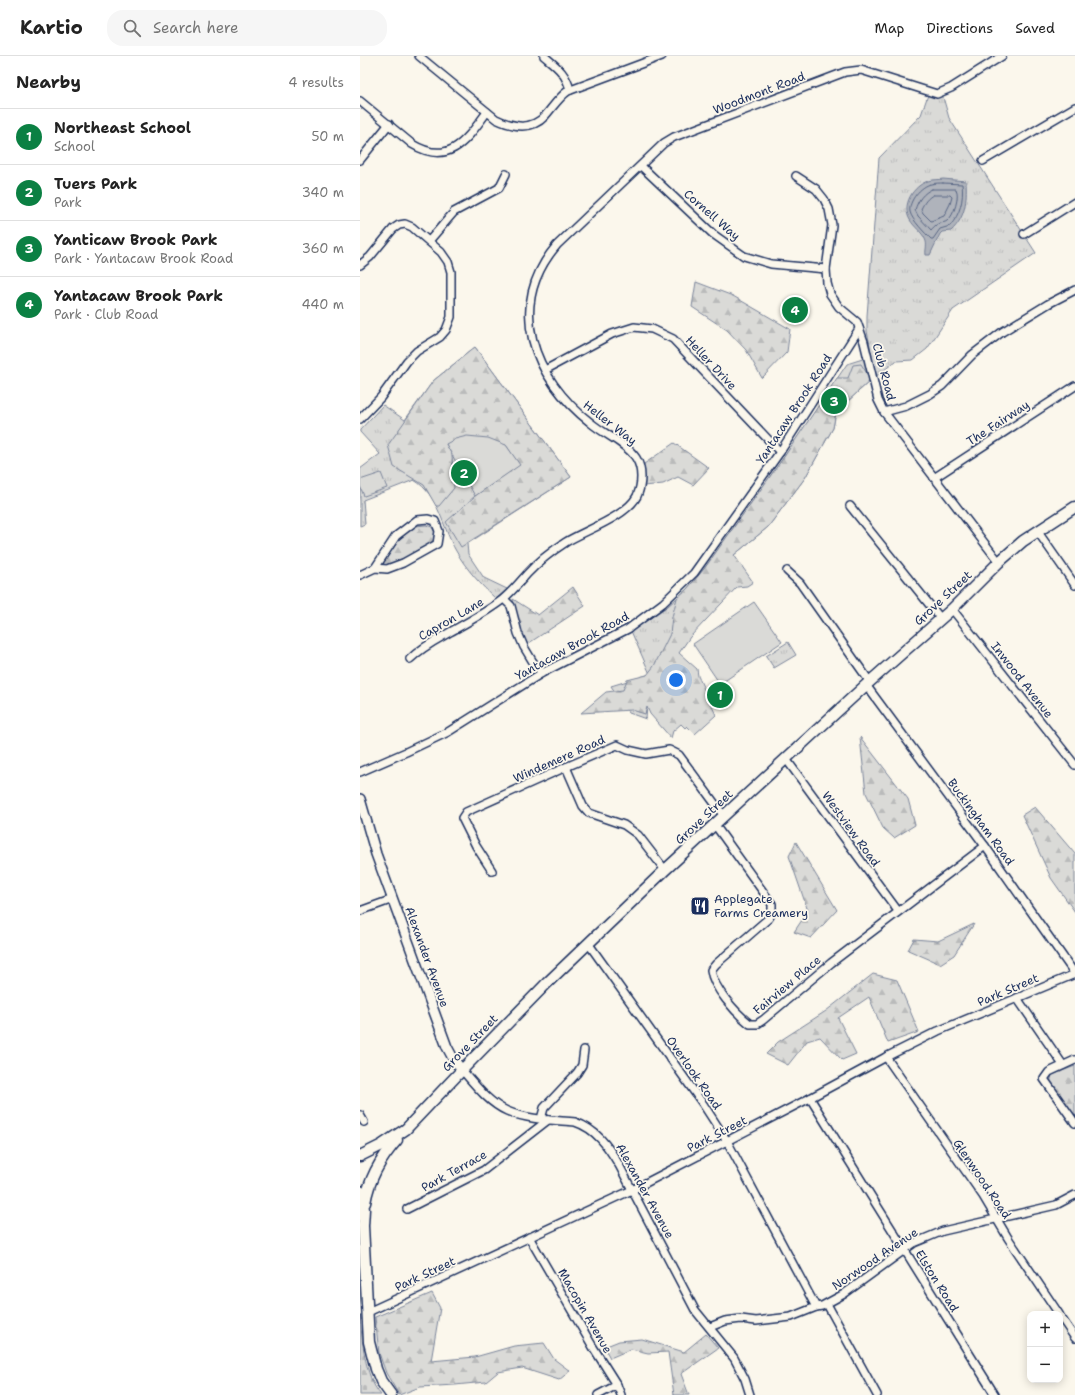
<!DOCTYPE html>
<meta charset="utf-8">
<style>
body{margin:0;font-family:"Shantell Sans",sans-serif;background:#f6f6f6;color:#222}
.controls{position:absolute;right:12px;bottom:12px;display:grid;overflow:hidden;border-radius:8px;box-shadow:0 2px 10px #0003}
.controls button{width:36px;height:36px;display:grid;place-items:center;padding:0;border:0;border-bottom:1px solid #e0e0e0;background:#fff;color:#222;font:20px sans-serif}
.you{position:absolute;left:316px;top:624px;width:14px;height:14px;margin:-10px;border:3px solid #fff;border-radius:50%;background:#1a73e8;box-shadow:0 0 0 6px #1a73e833}
.badge{display:grid;place-items:center;width:26px;height:26px;border-radius:50%;background:#0b8043;color:#fff;font-size:13px;font-weight:700}
.pin{position:absolute;translate:-50% -50%;border:2px solid #fff;box-shadow:0 1px 4px #0006}
.list{margin:0;padding:0;list-style:none}
h2{display:flex;justify-content:space-between;align-items:center;height:52px;margin:0;padding:0 16px;font-size:17px}
h2 small{font-size:13px;font-weight:400;color:#767676}
.list li{display:grid;grid-template-columns:26px 1fr auto;gap:12px;align-items:center;box-sizing:border-box;height:56px;padding:0 16px;border-top:1px solid #e0e0e0}
.list b{display:block;font-size:15px;white-space:nowrap}
.list p{margin:0;font-size:13px;white-space:nowrap;color:#767676}
.list em{font-size:13px;font-style:normal;color:#767676}
.icon{flex:none;width:22px;height:22px;fill:none;stroke:currentColor;stroke-width:2;stroke-linecap:round;stroke-linejoin:round}
.map{position:relative;flex:none;width:715px;height:1339px;overflow:hidden}
header{display:flex;align-items:center;gap:24px;box-sizing:border-box;height:56px;padding:0 20px;background:#fff;border-bottom:1px solid #e0e0e0}
header strong{font-size:19px}
nav{display:flex;gap:22px;margin-inline-start:auto;font-size:14px}
.search{width:280px;height:36px;background:#f6f6f6;display:flex;align-items:center;gap:10px;box-sizing:border-box;padding:0 14px;border-radius:16px;color:#767676;font-size:15px}
main{display:flex}
aside{flex:1;background:#fff}
.map>svg:first-child{display:block}
</style>
<header>
<strong>Kartio</strong>
<div class="search"><svg class="icon" aria-label="search" viewBox="0 0 24 24"><circle cx="10" cy="10" r="6"/><path d="M15 15l6 6"/></svg>Search here</div>
<nav><a>Map</a><a>Directions</a><a>Saved</a></nav>
</header>
<main>
<aside>
<h2>Nearby<small>4 results</small></h2>
<ul class="list">
<li><span class="badge">1</span><div><b>Northeast School</b><p>School</p></div><em>50 m</em></li>
<li><span class="badge">2</span><div><b>Tuers Park</b><p>Park</p></div><em>340 m</em></li>
<li><span class="badge">3</span><div><b>Yanticaw Brook Park</b><p>Park · Yantacaw Brook Road</p></div><em>360 m</em></li>
<li><span class="badge">4</span><div><b>Yantacaw Brook Park</b><p>Park · Club Road</p></div><em>440 m</em></li>
</ul>
</aside>
<div class="map">
<svg width="715" height="1339" viewBox="0 0 715 1339">
<defs>
<pattern id="grass-tufts" width="24" height="20" patternUnits="userSpaceOnUse"><rect width="24" height="20" fill="#dadad7"/><path d="M3 7l-1-3M5 7V3M7 7l1-3M15 17l-1-3M17 17v-4M19 17l1-3" fill="none" stroke="#babbbb"/></pattern>
<pattern id="forest-firs" width="22" height="20" patternUnits="userSpaceOnUse"><rect width="22" height="20" fill="#dadad7"/><path d="M5 1l3.5 6h-7zM16 11l3.5 6h-7z" fill="#babbbb"/></pattern>
<pattern id="cemetery-stones" width="16" height="16" patternUnits="userSpaceOnUse"><rect width="16" height="16" fill="#dadad7"/><path d="M2 7V4a2 2 0 0 1 4 0v3zM10 15v-3a2 2 0 0 1 4 0v3z" fill="#babbbb"/></pattern>
</defs>
<rect width="100%" height="100%" fill="#fbf7ec"/>
<filter id="ink" filterUnits="userSpaceOnUse"><feTurbulence type="fractalNoise" baseFrequency=".025" numOctaves="2"/><feDisplacementMap in="SourceGraphic" scale="8" xChannelSelector="R" yChannelSelector="G"/><feConvolveMatrix kernelMatrix="1 2 1 2 8 2 1 2 1" color-interpolation-filters="sRGB"/></filter>
<g filter="url(#ink)">
<g fill="url(#grass-tufts)" stroke="#7a849a">
<polygon points="581,34 589,62 676,197 593,254 567,293 553,304 536,305 511,324 476,356 473,372 445,422 408,471 374,499 309,596 287,649 286,663 269,657 251,630 290,618 271,575 308,550 327,533 344,513 424,401 487,308 512,300 507,275 507,260 519,102 561,59 569,36"/>
<path d="M 115,291 L 211,421 L 107,488 L 108,498 L 124,522 L 147,533 L 136,543 C 121,529 106,513 96,495 C 82,471 79,439 54,424 L 3,444 L 5,468 L 0,470 L 0,413 L 20,398 L 0,376 L 0,374 L 23,349 L 45,364 L 73,325 Z"/>
<polygon points="428,586 436,599 414,612 406,600"/>
</g>
<g fill="url(#forest-firs)" stroke="#7a849a">
<polygon points="336,226 373,240 430,273 427,296 402,322 386,294 367,274 332,251"/>
<polygon points="115,291 211,421 101,491 86,466 115,440 159,409 146,389 86,388 92,399 94,432 79,450 76,450 64,429 34,411 28,389 73,325"/>
<polygon points="501,308 511,324 476,356 473,372 445,422 408,471 374,499 393,526 387,530 377,531 330,581 319,597 337,613 338,620 356,659 335,678 327,670 325,672 321,668 313,675 311,682 290,658 287,651 285,658 272,654 221,657 246,636 263,634 267,624 287,619 294,610 310,578 312,561 317,542 327,533 344,513 424,401 477,322 488,322 493,309"/>
<polygon points="314,387 349,412 333,429 318,421 303,428 284,430 284,408"/>
<polygon points="66,469 72,471 76,479 75,484 46,501 24,511 22,507 43,479 55,470"/>
<polygon points="213,531 225,550 166,589 158,569 153,543 178,559"/>
<polygon points="500,681 548,743 555,769 534,782 523,772 506,737"/>
<polygon points="675,751 715,798 715,856 691,822 662,759"/>
<polygon points="436,786 477,854 451,882 434,876 448,855 429,800"/>
<polygon points="614,868 594,899 580,908 548,894 554,883 578,885"/>
<polygon points="513,918 537,924 559,976 528,987 509,941 478,962 496,998 482,1004 460,981 447,985 428,1009 406,998 418,986 466,955"/>
<polygon points="715,1010 715,1062 690,1027 692,1019"/>
<polygon points="72,1237 80,1252 71,1305 115,1301 154,1290 184,1287 194,1303 210,1315 199,1324 162,1312 138,1316 126,1326 95,1329 60,1331 39,1339 26,1317 19,1297 15,1261"/>
<polygon points="346,1278 358,1292 321,1318 329,1339 314,1339 308,1296 288,1297 271,1293 250,1302 244,1291 259,1285 282,1283 324,1296"/>
</g>
<path fill="url(#cemetery-stones)" stroke="#7a849a" d="M 0,1259 C 2,1283 4,1320 21,1339 L 0,1339 Z"/>
<g fill="#dadad7" stroke="#7a849a">
<polygon points="107,380 128,382 146,389 160,409 115,440 86,388 95,383"/>
<polygon points="21,417 27,432 4,440 0,430 0,424"/>
<polygon points="394,546 422,586 360,628 333,588"/>
</g>
<path fill="#afb3bb" stroke="#747e96" d="M 583,123 L 606,125 C 607,144 606,161 591,175 L 582,176 L 580,178 L 570,199 L 566,199 C 565,193 568,189 565,183 C 562,176 554,171 550,164 C 541,149 553,130 568,125 C 573,123 579,124 583,123 Z"/>
<g fill="none" stroke-linecap="round" stroke-linejoin="round">
<g stroke="#566483" stroke-width="1">
<path d="M 583,127 L 602,128 C 604,144 600,158 590,170 L 580,173 L 573,183 L 571,183 C 565,177 552,164 550,156 C 548,145 561,130 571,128 C 575,127 580,127 583,127 Z"/>
<path d="M 572,133 L 596,133 C 600,140 594,160 587,165 C 585,167 581,166 578,168 C 575,169 573,172 571,174 L 558,160 L 555,154 C 558,144 563,137 572,133 Z"/>
<path d="M 573,139 L 590,139 L 592,141 L 590,148 L 584,160 L 571,165 L 563,157 L 561,153 C 564,147 567,142 573,139 Z"/>
</g>
<g stroke="#1b2f5e" stroke-width="10">
<g id="minor">
<path d="M 59,0 L 136,63 C 153,71 171,75 185,60 C 193,51 199,41 208,35 L 302,0"/>
<path d="M 184,0 C 197,11 206,17 210,34"/>
<path d="M 0,45 L 52,88 C 90,111 107,83 127,56"/>
<polyline points="0,104 29,68"/>
<polyline points="623,105 715,51"/>
<polyline points="281,110 353,178 384,200 411,208 466,213"/>
<polyline points="436,120 456,133 464,143 469,153 472,169 466,213 467,227 470,238 479,251 497,266 504,286 518,344 524,356 639,506"/>
<polyline points="664,178 715,146"/>
<polyline points="69,185 94,156 139,132 146,118"/>
<polyline points="0,209 10,201 33,173 39,169 45,168 52,171 81,196 88,206 91,216 91,261 86,274 80,281 57,295 47,305 21,341 0,363"/>
<polyline points="185,314 252,278 274,271 292,273 313,283 420,396"/>
<polyline points="524,356 546,350 570,338 582,330 612,299 642,276 688,248 715,234"/>
<polyline points="574,422 715,330"/>
<polyline points="490,450 581,563"/>
<polyline points="678,476 715,529"/>
<polyline points="427,515 440,527 510,626"/>
<polyline points="0,519 15,512 36,480 57,464 68,463 75,465 79,475 77,488 43,507 27,513 15,512"/>
<polyline points="144,543 151,550 158,577 164,591 173,606 182,617"/>
<polyline points="592,553 715,709"/>
<path d="M 50,603 C 62,591 76,584 90,576 C 108,566 125,557 142,544 C 151,537 159,527 167,518 C 178,506 192,495 206,486 C 226,474 267,460 277,440 C 282,429 283,413 276,402 C 267,388 244,378 231,367 C 173,322 145,250 197,189 L 304,87 L 314,81 L 485,16 L 501,14 L 577,38 L 591,32 L 642,0"/>
<polyline points="506,629 625,790 715,918"/>
<polyline points="426,703 538,855"/>
<polyline points="206,711 223,750 229,757 264,769 278,779 305,814"/>
<polyline points="0,716 46,696 88,676 182,617 268,573 303,547 334,517 420,396 499,273"/>
<path d="M 355,769 L 412,848 L 412,856 L 409,862 L 356,908 L 351,914 C 353,932 376,957 390,968 L 397,968 L 403,964 L 471,907 L 625,790"/>
<polyline points="132,815 116,790 102,762 106,756 206,711 257,689 268,694 286,698 309,694 319,699 364,760"/>
<polyline points="0,855 33,843"/>
<polyline points="228,887 343,1048 367,1085 456,1251"/>
<polyline points="657,942 703,1009"/>
<polyline points="526,1001 623,1140 648,1182 699,1258"/>
<polyline points="715,1004 689,1016 684,1023 715,1067"/>
<path d="M 102,1014 C 115,1029 129,1047 147,1055 C 168,1064 193,1064 215,1066 C 236,1073 248,1090 259,1109 L 335,1254 L 374,1302 L 385,1323 L 390,1339"/>
<polyline points="450,1042 635,1339"/>
<polyline points="0,1059 4,1066"/>
<polyline points="181,1063 184,1052 217,1017 222,1009 224,994"/>
<polyline points="47,1153 124,1114 188,1064"/>
<polyline points="169,1181 233,1291 257,1329 261,1339"/>
<polyline points="467,1248 517,1339"/>
<polyline points="8,1256 272,1134 450,1042 526,1001 578,975 715,918"/>
<polyline points="700,1260 715,1282"/>
<polyline points="350,1271 365,1265 381,1263 396,1265 431,1261 456,1251 462,1250 484,1238 554,1187 583,1175 696,1149 715,1139"/>
<polyline points="238,1339 257,1329"/>
</g>
</g>
<g stroke="#1b2f5e" stroke-width="12">
<polyline id="tertiary" points="0,743 16,798 87,991 94,1004 102,1014"/>
</g>
<g stroke="#1b2f5e" stroke-width="13">
<g id="secondary">
<polyline points="0,1100 22,1089 46,1073 102,1014 187,927 305,814 506,629 592,553 639,506 663,485 715,451"/>
<polyline points="0,1135 4,1153 3,1170 9,1286 16,1313 21,1325 31,1339"/>
<path d="M 5,1147 C 9,1123 21,1102 37,1084"/>
</g>
</g>
<use href="#minor" stroke="#fbf7ec" stroke-width="7"/>
<use href="#tertiary" stroke="#fbf7ec" stroke-width="9"/>
<use href="#secondary" stroke="#fbf7ec" stroke-width="10"/>
</g>
</g>
<defs>
<g id="restaurant-square" transform="scale(1)"><rect x="-9" y="-9" width="18" height="18" rx="4" fill="#1b2f5e" stroke="#fbf7ec"/><path d="M-5-6h1v4h1v-4h1v4h1v-4h1v5L-1.5 .5V6h-2V.5L-5-1ZM5-6V6H3V1.5H1.5Q1.5-4 5-6Z" fill="#fff"/></g>
</defs>
<g fill-rule="evenodd">
<use href="#restaurant-square" x="340" y="850"/>
</g>
<g text-anchor="middle" stroke-width="3.5" stroke-linejoin="round" paint-order="stroke">
<g font-size="12" fill="#1b2f5e" stroke="#fbf7ec">
<text transform="translate(399 37) rotate(-21)" y="4">Woodmont Road</text>
<text transform="translate(352 159) rotate(41)" y="4">Cornell Way</text>
<text transform="translate(351 307) rotate(47)" y="4">Heller Drive</text>
<text transform="translate(524 316) rotate(75)" y="4">Club Road</text>
<text transform="translate(434 353) rotate(-57)" y="4">Yantacaw Brook Road</text>
<text transform="translate(250 367) rotate(38)" y="4">Heller Way</text>
<text transform="translate(638 367) rotate(-33)" y="4">The Fairway</text>
<text transform="translate(583 542) rotate(-43)" y="4">Grove Street</text>
<text transform="translate(91 563) rotate(-30)" y="4">Capron Lane</text>
<text transform="translate(212 590) rotate(-29)" y="4">Yantacaw Brook Road</text>
<text transform="translate(662 624) rotate(52)" y="4">Inwood Avenue</text>
<text transform="translate(199 703) rotate(-24)" y="4">Windemere Road</text>
<text transform="translate(344 761) rotate(-43)" y="4">Grove Street</text>
<text transform="translate(621 766) rotate(54)" y="4">Buckingham Road</text>
<text transform="translate(491 773) rotate(54)" y="4">Westview Road</text>
<text transform="translate(67 901) rotate(70)" y="4">Alexander Avenue</text>
<text transform="translate(427 929) rotate(-40)" y="4">Fairview Place</text>
<text transform="translate(648 934) rotate(-23)" y="4">Park Street</text>
<text transform="translate(110 987) rotate(-46)" y="4">Grove Street</text>
<text transform="translate(334 1017) rotate(55)" y="4">Overlook Road</text>
<text transform="translate(357 1078) rotate(-27)" y="4">Park Street</text>
<text transform="translate(94 1115) rotate(-29)" y="4">Park Terrace</text>
<text transform="translate(622 1123) rotate(56)" y="4">Glenwood Road</text>
<text transform="translate(285 1135) rotate(61)" y="4">Alexander Avenue</text>
<text transform="translate(515 1203) rotate(-34)" y="4">Norwood Avenue</text>
<text transform="translate(65 1218) rotate(-25)" y="4">Park Street</text>
<text transform="translate(577 1225) rotate(58)" y="4">Elston Road</text>
<text transform="translate(225 1255) rotate(60)" y="4">Macopin Avenue</text>
</g>
<g font-size="12" fill="#1b2f5e" stroke="#fbf7ec" text-anchor="start">
<text x="354" y="847">Applegate<tspan x="354" dy="14">Farms Creamery</tspan></text>
</g>
</g>
</svg>
<div class="controls">
<button>+</button>
<button>−</button>
</div>
<div class="you"></div>
<div class="pin badge" style="left:360px;top:639px">1</div>
<div class="pin badge" style="left:104px;top:417px">2</div>
<div class="pin badge" style="left:474px;top:345px">3</div>
<div class="pin badge" style="left:435px;top:254px">4</div>
</div>
</main>
